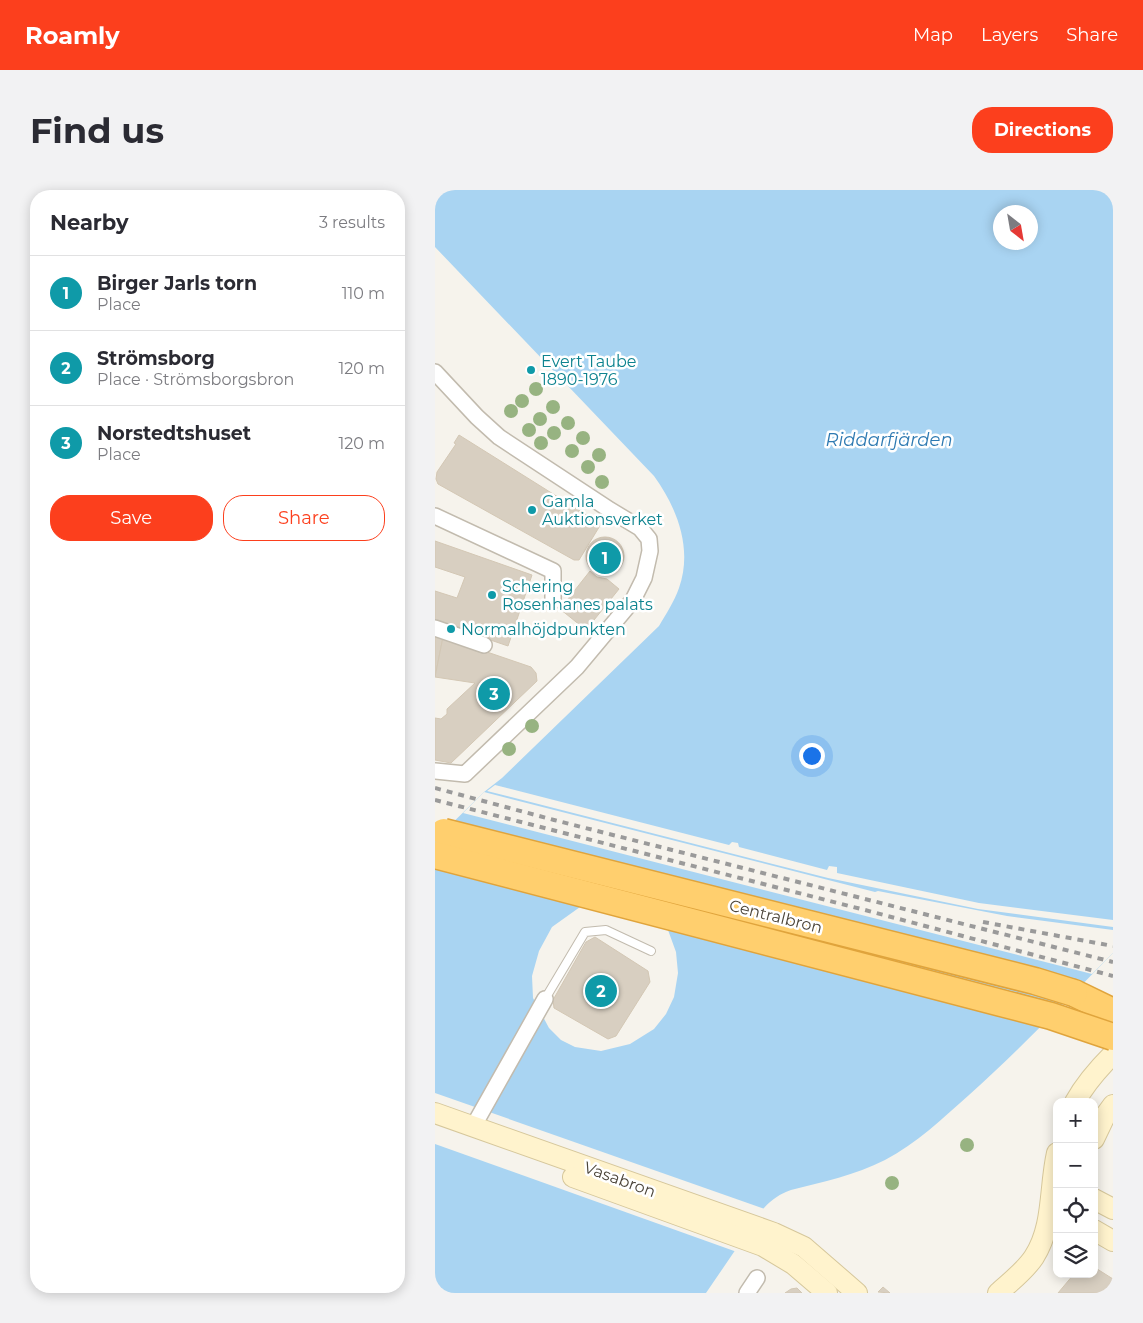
<!DOCTYPE html>
<meta charset="utf-8">
<style>
body{margin:0;font-family:Montserrat,sans-serif;background:#f2f2f3;color:#2b2b33}
.controls{position:absolute;right:15px;bottom:15px;display:grid;overflow:hidden;border-radius:10px;box-shadow:0 2px 12px #0003}
.controls button{width:45px;height:45px;display:grid;place-items:center;padding:0;border:0;border-bottom:1px solid #e1e1e2;background:#fff;color:#2b2b33;font:25px sans-serif}
.compass{position:absolute;left:558px;top:15px;width:45px;height:45px;border-radius:50%;background:#fff;box-shadow:0 2px 12px #0003;rotate:149deg}
.you{position:absolute;left:376px;top:565px;width:18px;height:18px;margin:-12px;border:4px solid #fff;border-radius:50%;background:#1a73e8;box-shadow:0 0 0 8px #1a73e833}
.badge{display:grid;place-items:center;width:32px;height:32px;border-radius:50%;background:#fc3f1d;color:#fff;font-size:16px;font-weight:700}
.pin{position:absolute;translate:-50% -50%;border:2px solid #fff;box-shadow:0 1px 5px #0006}
.list{margin:0;padding:0;list-style:none}
h2{display:flex;justify-content:space-between;align-items:center;height:65px;margin:0;padding:0 20px;font-size:21px}
h2 small{font-size:16px;font-weight:400;color:#7c7c81}
.list li{display:grid;grid-template-columns:32px 1fr auto;gap:15px;align-items:center;box-sizing:border-box;height:75px;padding:0 20px;border-top:1px solid #e1e1e2}
.list b{display:block;font-size:19px;white-space:nowrap}
.list p{margin:0;font-size:16px;white-space:nowrap;color:#7c7c81}
.list em{font-size:16px;font-style:normal;color:#7c7c81}
.actions{display:flex;gap:10px;padding:15px 20px}
.actions a{flex:1;padding:11px 0;border:1px solid #fc3f1d;border-radius:20px;text-align:center;font-size:18px;color:#fc3f1d}
.actions .main{background:#fc3f1d;color:#fff}
.icon{flex:none;width:28px;height:28px;fill:none;stroke:currentColor;stroke-width:2;stroke-linecap:round;stroke-linejoin:round}
.map{position:relative;flex:none;width:678px;height:1103px;overflow:hidden;border-radius:20px}
header{display:flex;align-items:center;gap:30px;box-sizing:border-box;height:70px;padding:0 25px;background:#fc3f1d;color:#fff}
header strong{font-size:24px}
nav{display:flex;gap:28px;margin-inline-start:auto;font-size:18px}
.intro{display:flex;align-items:center;justify-content:space-between;box-sizing:border-box;height:120px;padding:0 30px}
h1{margin:0;font-size:35px}
.button{padding:12px 22px;border-radius:20px;background:#fc3f1d;color:#fff;font-size:18px;font-weight:700}
main{display:flex;gap:30px;padding:0 30px}
aside{flex:1;background:#fff;border-radius:20px;box-shadow:0 2px 12px #0003}
.map>svg:first-child{display:block}
</style>
<header>
<strong>Roamly</strong>
<nav><a>Map</a><a>Layers</a><a>Share</a></nav>
</header>
<div class="intro"><h1>Find us</h1><a class="button">Directions</a></div>
<main>
<aside>
<h2>Nearby<small>3 results</small></h2>
<ul class="list">
<li><span class="badge" style="background:#0f9aa8">1</span><div><b>Birger Jarls torn</b><p>Place</p></div><em>110 m</em></li>
<li><span class="badge" style="background:#0f9aa8">2</span><div><b>Strömsborg</b><p>Place · Strömsborgsbron</p></div><em>120 m</em></li>
<li><span class="badge" style="background:#0f9aa8">3</span><div><b>Norstedtshuset</b><p>Place</p></div><em>120 m</em></li>
</ul>
<div class="actions"><a class="main">Save</a><a>Share</a></div>
</aside>
<div class="map">
<svg width="678" height="1103" viewBox="0 0 678 1103">
<rect width="100%" height="100%" fill="#f6f3ec"/>
<path fill="#a9d4f2" fill-rule="evenodd" d="M 0,0 L 678,0 L 678,763 C 631,811 584,860 534,905 C 508,928 481,954 450,970 C 420,985 388,992 356,1000 C 345,1004 337,1009 329,1018 L 271,1103 L 0,1103 L 0,650 L 49,602 L 67,588 L 224,436 C 231,424 239,412 244,398 C 258,358 242,318 219,286 L 0,57 ZM 566,22 L 596,22 L 596,52 L 566,52 ZM 145,717 L 233,740 L 241,762 L 243,783 L 239,807 L 231,824 L 219,839 L 195,854 L 166,861 L 140,857 L 126,850 L 114,838 L 98,808 L 97,786 L 104,761 L 117,737 Z"/>
<g fill="#f6f3ec">
<polygon points="60,595 294,655 297,652 303,653 304,657 392,680 394,676 402,677 402,683 544,713 678,730 678,737 543,719 393,688 52,601"/>
<polygon points="49,602 440,702 443,701 572,726 678,740 678,763 657,784 28,623"/>
<polygon points="0,903 330,1019 302,1062 0,954"/>
</g>
<g fill="#d8cfc1" stroke="#d3c7b4">
<polygon points="24,245 166,334 144,370 139,370 3,294 1,289 2,282 21,254 19,253"/>
<circle cx="170" cy="366" r="19"/>
<polygon points="0,351 97,385 73,456 0,431 0,401 22,408 30,387 0,377"/>
<polygon points="155,381 162,387 172,389 184,399 151,440 125,419"/>
<polygon points="0,444 8,447 0,487"/>
<polygon points="8,447 96,477 101,483 102,491 16,573 0,570 0,528 6,529 12,524 12,519 40,493 0,487"/>
<polygon points="160,747 213,781 215,792 181,846 173,849 119,818 118,810 151,752"/>
<polygon points="659,1077 678,1089 678,1103 623,1103 639,1084 659,1084"/>
<polygon points="448,1097 455,1103 443,1102"/>
<polygon points="362,1098 367,1103 350,1103 356,1099"/>
</g>
<g fill="none" stroke-linecap="round" stroke-linejoin="round">
<g stroke="#c2bbae" stroke-width="10">
<polyline id="lane" points="110,809 150,742 171,740 216,761"/>
</g>
<g stroke="#c2bbae" stroke-width="18">
<g id="street">
<polyline points="0,182 42,227 64,247 175,320 205,338 214,349 215,361 209,388 198,410 142,477 30,584 0,581"/>
<polyline points="0,326 118,381 118,411"/>
<polyline points="0,438 49,455"/>
<polyline points="38,937 110,809"/>
<polyline points="312,1103 322,1088"/>
</g>
</g>
<g stroke="#d6c79b" stroke-width="22">
<g id="secondary">
<path d="M 640,912 C 650,894 664,878 678,864"/>
<polyline points="0,923 339,1043 369,1057 422,1103"/>
<polyline points="659,949 670,926 678,915"/>
<polyline points="138,987 328,1056 358,1074 392,1103"/>
<polyline points="659,1009 678,1019"/>
<polyline points="659,1040 678,1051"/>
<path d="M 563,1103 C 575,1092 590,1081 599,1067 C 619,1036 614,998 622,963"/>
</g>
</g>
<g stroke="#e0a43c" stroke-width="29">
<polyline id="highway" points="639,803 678,822"/>
</g>
<use href="#lane" stroke="#fff" stroke-width="8"/>
<use href="#street" stroke="#fff" stroke-width="15"/>
<use href="#secondary" stroke="#fff3cd" stroke-width="20"/>
<use href="#highway" stroke="#ffcf6e" stroke-width="26"/>
<g stroke="#9a9a9a" stroke-width="4" stroke-dasharray="6 6" stroke-linecap="butt">
<polyline points="0,598 119,630 678,772"/>
<polyline points="0,610 430,720 678,786"/>
<polyline points="548,732 678,756"/>
</g>
<g stroke="#e0a43c" stroke-width="29" stroke-linecap="butt">
<g id="highway-bridge">
<polyline points="9,642 600,791 639,803"/>
<polyline points="0,665 616,826 678,847"/>
</g>
</g>
<use href="#highway-bridge" stroke="#ffcf6e" stroke-width="26"/>
</g>
<g fill="#97b381">
<circle cx="101" cy="199" r="7"/>
<circle cx="87" cy="211" r="7"/>
<circle cx="118" cy="217" r="7"/>
<circle cx="76" cy="221" r="7"/>
<circle cx="105" cy="229" r="7"/>
<circle cx="133" cy="233" r="7"/>
<circle cx="94" cy="240" r="7"/>
<circle cx="119" cy="243" r="7"/>
<circle cx="148" cy="248" r="7"/>
<circle cx="106" cy="253" r="7"/>
<circle cx="137" cy="261" r="7"/>
<circle cx="164" cy="265" r="7"/>
<circle cx="153" cy="277" r="7"/>
<circle cx="167" cy="292" r="7"/>
<circle cx="97" cy="536" r="7"/>
<circle cx="74" cy="559" r="7"/>
<circle cx="532" cy="955" r="7"/>
<circle cx="457" cy="993" r="7"/>
</g>
<g fill="#0f9aa8" stroke="#fff" stroke-width="2">
<circle cx="96" cy="180" r="5"/>
<circle cx="97" cy="320" r="5"/>
<circle cx="57" cy="405" r="5"/>
<circle cx="16" cy="439" r="5"/>
</g>
<g text-anchor="middle" stroke-width="5" stroke-linejoin="round" paint-order="stroke">
<g font-size="16" fill="#0d838f" stroke="#fff" text-anchor="start">
<text x="106" y="177">Evert Taube<tspan x="106" dy="18">1890-1976</tspan></text>
<text x="107" y="317">Gamla<tspan x="107" dy="18">Auktionsverket</tspan></text>
<text x="67" y="402">Schering<tspan x="67" dy="18">Rosenhanes palats</tspan></text>
<text x="26" y="445">Normalhöjdpunkten</text>
</g>
<g font-size="16" fill="#4b4439" stroke="#fff">
<text transform="translate(341 726) rotate(14)" y="6">Centralbron</text>
<text transform="translate(185 989) rotate(20)" y="6">Vasabron</text>
</g>
<g font-size="18" font-style="italic" fill="#2e7ab2" stroke="#fff">
<text x="454" y="256">Riddarfjärden</text>
</g>
</g>
</svg>
<div class="controls">
<button>+</button>
<button>−</button>
<button><svg class="icon" aria-label="locate" viewBox="0 0 24 24"><circle cx="12" cy="12" r="6"/><path d="M12 2v4M12 18v4M2 12h4M18 12h4"/></svg></button>
<button><svg class="icon" aria-label="layers" viewBox="0 0 24 24"><path d="M12 4l9 5-9 5-9-5zM3 14l9 5 9-5"/></svg></button>
</div>
<svg class="compass" viewBox="-18 -18 36 36"><path d="M0-13l5 13h-10z" fill="#e53935"/><path d="M0 13l5-13h-10z" fill="#7c7c81"/></svg>
<div class="you"></div>
<div class="pin badge" style="left:170px;top:368px;background:#0f9aa8">1</div>
<div class="pin badge" style="left:166px;top:801px;background:#0f9aa8">2</div>
<div class="pin badge" style="left:59px;top:504px;background:#0f9aa8">3</div>
</div>
</main>
